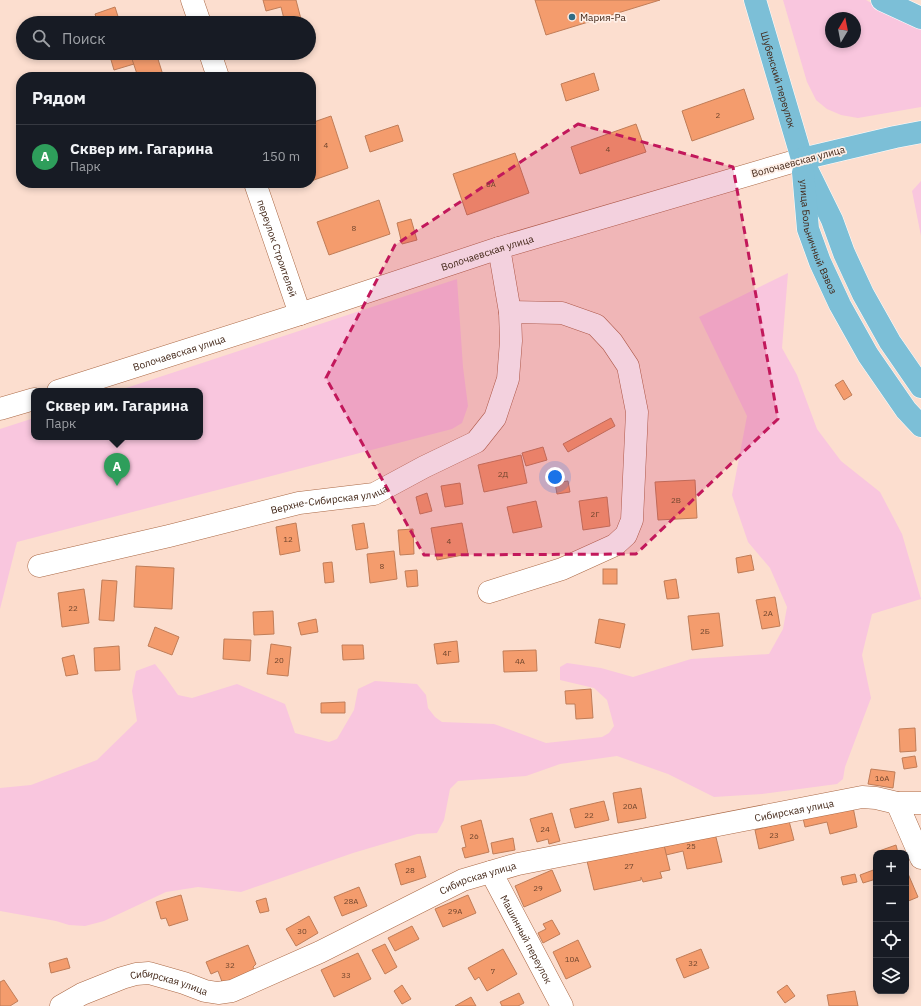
<!DOCTYPE html>
<html lang="ru">
<meta charset="utf-8">
<style>
body{margin:0;font-family:"IBM Plex Sans",sans-serif;background:#20242c;color:#f1f3f6}
.controls{position:absolute;right:12px;bottom:12px;display:grid;overflow:hidden;border-radius:8px;box-shadow:0 2px 6px #0003}
.controls button{width:36px;height:36px;display:grid;place-items:center;padding:0;border:0;border-bottom:1px solid #363941;background:#171b24;color:#f1f3f6;font:20px sans-serif}
.compass{position:absolute;left:825px;top:12px;width:36px;height:36px;border-radius:50%;background:#171b24;box-shadow:0 2px 6px #0003;rotate:10deg}
.you{position:absolute;left:555px;top:477px;width:14px;height:14px;margin:-10px;border:3px solid #fff;border-radius:50%;background:#1a73e8;box-shadow:0 0 0 6px #1a73e833}
.badge{display:grid;place-items:center;width:26px;height:26px;border-radius:50%;background:#9bb6c3;color:#fff;font-size:13px;font-weight:700}
.pin{position:absolute;translate:-50% -33px;filter:drop-shadow(0 1px 2px #0008)}
.pin::after{content:'';position:absolute;top:21px;width:14px;height:12px;background:inherit;clip-path:polygon(0 0,100% 0,50% 100%)}
.popup{position:absolute;left:31px;top:388px;width:172px;height:52px;box-sizing:border-box;display:grid;place-content:center;border-radius:8px;background:#171b24;filter:drop-shadow(0 1px 3px #0005);font-size:13px;white-space:nowrap;color:#9ea1a6}
.popup b{font-size:15px;color:#f1f3f6}
.popup::after{content:'';position:absolute;left:50%;top:100%;margin-left:-8px;border:8px solid transparent;border-top-color:#171b24}
.list{margin:0;padding:0;list-style:none}
h2{display:flex;justify-content:space-between;align-items:center;height:52px;margin:0;padding:0 16px;font-size:17px}
h2 small{font-size:13px;font-weight:400;color:#9ea1a6}
.list li{display:grid;grid-template-columns:26px 1fr auto;gap:12px;align-items:center;box-sizing:border-box;height:64px;padding:0 16px;border-top:1px solid #363941}
.list b{display:block;font-size:15px;white-space:nowrap}
.list p{margin:0;font-size:13px;white-space:nowrap;color:#9ea1a6}
.list em{font-size:13px;font-style:normal;color:#9ea1a6}
.icon{flex:none;width:22px;height:22px;fill:none;stroke:currentColor;stroke-width:2;stroke-linecap:round;stroke-linejoin:round}
.map{position:relative;flex:none;width:921px;height:1006px;overflow:hidden}
.search{position:absolute;background:#171b24;box-shadow:0 2px 6px #0003;left:16px;top:16px;width:300px;height:44px;display:flex;align-items:center;gap:10px;box-sizing:border-box;padding:0 14px;border-radius:22px;color:#9ea1a6;font-size:15px}
.panel{position:absolute;background:#171b24;box-shadow:0 2px 6px #0003;left:16px;top:72px;width:300px;height:116px;border-radius:16px}
.map>svg:first-child{display:block}
</style>
<div class="map">
<svg width="921" height="1006" viewBox="0 0 921 1006">
<rect width="100%" height="100%" fill="#fcdecf"/>
<g fill="#f9c6de" fill-rule="evenodd">
<path d="M 783,0 L 866,0 L 908,23 L 921,29 L 921,107 L 858,118 L 841,115 L 827,109 L 816,100 L 807,82 ZM 831,18 L 855,18 L 855,42 L 831,42 Z"/>
<polygon points="921,181 921,236 912,191"/>
<polygon points="788,273 782,348 797,375 817,429 841,461 880,492 902,534 921,599 872,614 862,655 871,698 845,767 843,779 837,784 762,794 714,797 668,774 617,756 560,764 526,776 458,781 450,789 444,820 437,833 417,834 353,853 241,892 198,887 166,892 104,921 85,926 69,925 56,921 0,911 0,788 31,785 97,760 137,721 132,691 136,671 155,664 166,678 178,695 192,698 237,684 285,704 295,733 329,742 337,739 354,710 358,689 375,681 417,684 426,695 428,708 435,717 442,722 494,724 546,743 602,737 609,733 614,726 607,700 594,688 560,680 560,667 567,663 601,668 633,677 691,659 769,654 783,629 787,607 770,568 748,542 732,495 747,416 699,317"/>
<polygon points="457,279 463,367 468,406 462,423 452,429 17,542 0,609 0,429 34,418 34,437 200,437 200,391 117,391"/>
</g>
<g fill="#f49c6d" stroke="#c07d58">
<polygon points="263,0 296,0 302,23 285,23 281,7 266,11"/>
<polygon points="535,0 660,0 546,35"/>
<polygon points="115,7 120,23 98,23 95,14"/>
<polygon points="109,53 130,53 134,64 114,70"/>
<polygon points="130,53 156,53 163,75 156,77 138,77"/>
<polygon points="594,73 599,90 566,101 561,84"/>
<polygon points="744,89 754,119 692,141 682,111"/>
<polygon points="331,116 348,168 311,181 311,123"/>
<polygon points="636,124 646,152 580,174 571,147"/>
<polygon points="398,125 403,141 370,152 365,136"/>
<polygon points="515,153 529,193 467,215 453,174"/>
<polygon points="379,200 390,234 329,255 317,222"/>
<polygon points="411,219 417,240 402,244 397,223"/>
<polygon points="843,380 852,395 844,400 835,385"/>
<polygon points="611,418 615,426 568,452 563,444"/>
<polygon points="543,447 547,460 526,466 522,453"/>
<polygon points="521,455 527,483 484,492 478,465"/>
<polygon points="695,480 697,518 658,520 655,482"/>
<polygon points="568,481 570,492 557,494 555,483"/>
<polygon points="460,483 463,504 445,507 441,486"/>
<polygon points="427,493 432,511 420,514 416,497"/>
<polygon points="607,497 610,526 583,530 579,501"/>
<polygon points="536,501 542,527 513,533 507,507"/>
<polygon points="296,523 300,551 280,555 276,527"/>
<polygon points="364,523 368,548 356,550 352,525"/>
<polygon points="462,523 468,554 437,560 431,528"/>
<polygon points="413,529 414,554 400,555 398,530"/>
<polygon points="394,551 397,579 370,583 367,554"/>
<polygon points="751,555 754,570 738,573 736,558"/>
<polygon points="332,562 334,582 325,583 323,563"/>
<polygon points="136,566 174,568 172,609 134,607"/>
<rect x="603" y="569" width="14" height="15"/>
<polygon points="417,570 418,586 407,587 405,571"/>
<polygon points="676,579 679,598 667,599 664,581"/>
<polygon points="102,580 117,581 114,621 99,620"/>
<polygon points="84,589 89,623 62,627 58,593"/>
<polygon points="775,597 780,626 762,629 756,600"/>
<polygon points="273,611 274,634 254,635 253,612"/>
<polygon points="719,613 723,646 692,650 688,616"/>
<polygon points="316,619 318,632 301,635 298,623"/>
<polygon points="599,619 625,624 620,648 595,643"/>
<polygon points="155,627 179,637 172,655 148,646"/>
<polygon points="224,639 251,640 250,661 223,659"/>
<polygon points="457,641 459,662 437,664 434,644"/>
<polygon points="271,644 291,647 288,676 267,674"/>
<polygon points="342,645 363,645 364,659 343,660"/>
<polygon points="119,646 120,670 95,671 94,648"/>
<polygon points="536,650 537,671 504,672 503,651"/>
<polygon points="74,655 78,674 66,676 62,658"/>
<polygon points="591,689 593,718 576,719 575,704 566,704 565,691"/>
<polygon points="345,702 345,713 321,713 321,703"/>
<polygon points="915,728 916,751 900,752 899,729"/>
<polygon points="915,756 917,767 904,769 902,758"/>
<polygon points="871,769 895,772 893,788 868,784"/>
<polygon points="641,788 646,818 618,823 613,793"/>
<polygon points="604,801 609,820 575,828 570,809"/>
<polygon points="853,807 857,827 830,834 827,822 805,827 803,818"/>
<polygon points="552,813 560,841 549,844 548,839 537,842 530,819"/>
<polygon points="481,820 489,852 465,858 462,848 466,847 461,826"/>
<polygon points="789,821 794,840 759,849 755,830"/>
<polygon points="714,829 722,862 687,869 683,851 666,855 663,841"/>
<polygon points="513,838 515,850 493,854 491,843"/>
<polygon points="663,841 670,870 660,872 662,878 643,882 641,877 641,880 594,890 587,861"/>
<polygon points="896,845 898,853 880,853 879,851"/>
<polygon points="420,856 426,877 401,885 395,864"/>
<polygon points="876,869 876,879 863,883 860,875"/>
<polygon points="906,869 918,897 906,902"/>
<polygon points="552,870 561,891 524,907 515,886"/>
<polygon points="855,874 857,882 843,885 841,877"/>
<polygon points="359,887 367,906 342,916 334,897"/>
<polygon points="181,895 188,920 169,926 166,918 161,919 156,902"/>
<polygon points="468,895 476,913 443,927 435,909"/>
<polygon points="266,898 269,911 260,913 256,901"/>
<polygon points="309,916 318,933 296,946 286,929"/>
<polygon points="552,920 560,934 543,943 538,933 546,929 543,924"/>
<polygon points="412,926 419,939 395,951 388,938"/>
<polygon points="578,940 591,967 566,979 553,952"/>
<polygon points="385,944 397,967 385,974 372,950"/>
<polygon points="248,945 256,964 253,967 256,974 224,987 218,971 211,974 206,962"/>
<polygon points="503,949 517,974 487,991 479,977 475,980 468,968"/>
<polygon points="701,949 709,968 684,978 676,959"/>
<polygon points="358,953 371,979 334,997 321,970"/>
<polygon points="67,958 70,968 51,973 49,963"/>
<polygon points="4,980 18,1001 10,1006 0,1006 0,982"/>
<polygon points="402,985 411,999 402,1004 394,991"/>
<polygon points="787,985 795,996 785,1003 777,992"/>
<polygon points="855,991 858,1006 829,1006 827,995"/>
<polygon points="519,993 524,1003 518,1006 502,1006 500,1002"/>
<polygon points="471,997 476,1006 455,1006"/>
</g>
<g fill="none" stroke-linecap="round" stroke-linejoin="round">
<g stroke="#aa6845" stroke-width="23">
<g id="minor">
<polyline points="192,0 200,23"/>
<polyline points="210,53 218,77"/>
<path id="s1" d="M 255,183 L 300,314"/>
<path id="s2" d="M 58,391 L 300,314 L 499,248 L 802,159"/>
<polyline points="0,409 34,399"/>
<path id="s3" d="M 39,566 L 169,536 L 299,503 L 374,494 L 424,467 L 476,442 L 495,418 L 508,379 L 511,341 L 510,312 L 499,248"/>
<polyline points="489,592 562,569 615,545 626,535 632,520 637,412 628,366 612,342 596,325 562,313 510,312"/>
<polyline points="897,803 921,858"/>
<path id="s4" d="M 491,872 L 562,1006"/>
<path id="s5" d="M 61,1006 L 82,994 L 122,978 L 136,974 L 149,973 L 184,983 L 205,991 L 218,993 L 232,991 L 320,952 L 445,889 L 463,880 L 518,864 L 862,797 L 876,798 L 897,803 L 921,803"/>
</g>
</g>
<g stroke="#fff" stroke-width="23">
<g id="major">
<path id="s6" d="M 755,0 L 802,159 L 832,220 L 844,253 L 863,294 L 890,342 L 921,387"/>
<polyline points="882,0 921,18"/>
<polyline points="802,159 895,137 921,132"/>
<path id="s7" d="M 803,172 L 808,229 L 820,262 L 840,305 L 868,355 L 906,410 L 921,426"/>
</g>
</g>
<use href="#minor" stroke="#fff" stroke-width="22"/>
<use href="#major" stroke="#7cbfd7" stroke-width="22"/>
</g>
<path fill="#c2185b" fill-opacity="0.2" stroke="#c2185b" stroke-width="3" stroke-dasharray="8 5" stroke-linejoin="round" d="M 578,124 L 733,167 L 778,419 L 636,554 L 424,555 L 326,378 L 395,245 Z"/>
<circle fill="#326c85" stroke="#feefe7" stroke-width="1.5" cx="572" cy="17" r="4"/>
<g text-anchor="middle" stroke-width="3.5" stroke-linejoin="round" paint-order="stroke">
<g font-size="8" fill="#6e442c">
<text x="718" y="118">2</text>
<text x="326" y="148">4</text>
<text x="608" y="152">4</text>
<text x="491" y="187">6А</text>
<text x="354" y="231">8</text>
<text x="503" y="477">2Д</text>
<text x="676" y="503">2В</text>
<text x="595" y="517">2Г</text>
<text x="288" y="542">12</text>
<text x="449" y="544">4</text>
<text x="382" y="569">8</text>
<text x="73" y="611">22</text>
<text x="768" y="616">2А</text>
<text x="705" y="634">2Б</text>
<text x="447" y="656">4Г</text>
<text x="279" y="663">20</text>
<text x="520" y="664">4А</text>
<text x="882" y="781">16А</text>
<text x="630" y="809">20А</text>
<text x="589" y="818">22</text>
<text x="545" y="832">24</text>
<text x="774" y="838">23</text>
<text x="474" y="839">26</text>
<text x="691" y="849">25</text>
<text x="629" y="869">27</text>
<text x="410" y="873">28</text>
<text x="538" y="891">29</text>
<text x="351" y="904">28А</text>
<text x="455" y="914">29А</text>
<text x="302" y="934">30</text>
<text x="572" y="962">10А</text>
<text x="693" y="966">32</text>
<text x="230" y="968">32</text>
<text x="493" y="974">7</text>
<text x="346" y="978">33</text>
</g>
<g font-size="10" fill="#422617" stroke="#feefe7" text-anchor="start">
<text x="580" y="21">Мария-Ра</text>
</g>
<g font-size="10" fill="#422617" stroke="#feefe7">
<text dy="4" stroke="none"><textPath href="#s6" startOffset="83">Шубенский переулок</textPath></text>
<text transform="translate(798 161) rotate(-15)" y="4">Волочаевская улица</text>
<text dy="4" stroke="none"><textPath href="#s7" startOffset="67">улица Больничный Взвоз</textPath></text>
<text dy="4" stroke="none"><textPath href="#s1" startOffset="69">переулок Строителей</textPath></text>
<text dy="4" stroke="none"><textPath href="#s2" startOffset="451">Волочаевская улица</textPath></text>
<text dy="4" stroke="none"><textPath href="#s2" startOffset="127">Волочаевская улица</textPath></text>
<text dy="4" stroke="none"><textPath href="#s3" startOffset="298">Верхне-Сибирская улица</textPath></text>
<text dy="4" stroke="none"><textPath href="#s5" startOffset="776">Сибирская улица</textPath></text>
<text dy="4" stroke="none"><textPath href="#s5" startOffset="452">Сибирская улица</textPath></text>
<text dy="4" stroke="none"><textPath href="#s4" startOffset="76">Машинный переулок</textPath></text>
<text dy="4" stroke="none"><textPath href="#s5" startOffset="116">Сибирская улица</textPath></text>
</g>
</g>
</svg>
<div class="controls">
<button>+</button>
<button>−</button>
<button><svg class="icon" aria-label="locate" viewBox="0 0 24 24"><circle cx="12" cy="12" r="6"/><path d="M12 2v4M12 18v4M2 12h4M18 12h4"/></svg></button>
<button><svg class="icon" aria-label="layers" viewBox="0 0 24 24"><path d="M12 4l9 5-9 5-9-5zM3 14l9 5 9-5"/></svg></button>
</div>
<svg class="compass" viewBox="-18 -18 36 36"><path d="M0-13l5 13h-10z" fill="#e53935"/><path d="M0 13l5-13h-10z" fill="#9ea1a6"/></svg>
<div class="you"></div>
<div class="pin badge" style="left:117px;top:486px;background:#2e9e5b">A</div>
<div class="popup"><b>Сквер им. Гагарина</b>Парк</div>
<div class="search"><svg class="icon" aria-label="search" viewBox="0 0 24 24"><circle cx="10" cy="10" r="6"/><path d="M15 15l6 6"/></svg>Поиск</div>
<section class="panel">
<h2>Рядом<small></small></h2>
<ul class="list">
<li><span class="badge" style="background:#2e9e5b">A</span><div><b>Сквер им. Гагарина</b><p>Парк</p></div><em>150 m</em></li>
</ul>
</section>
</div>
